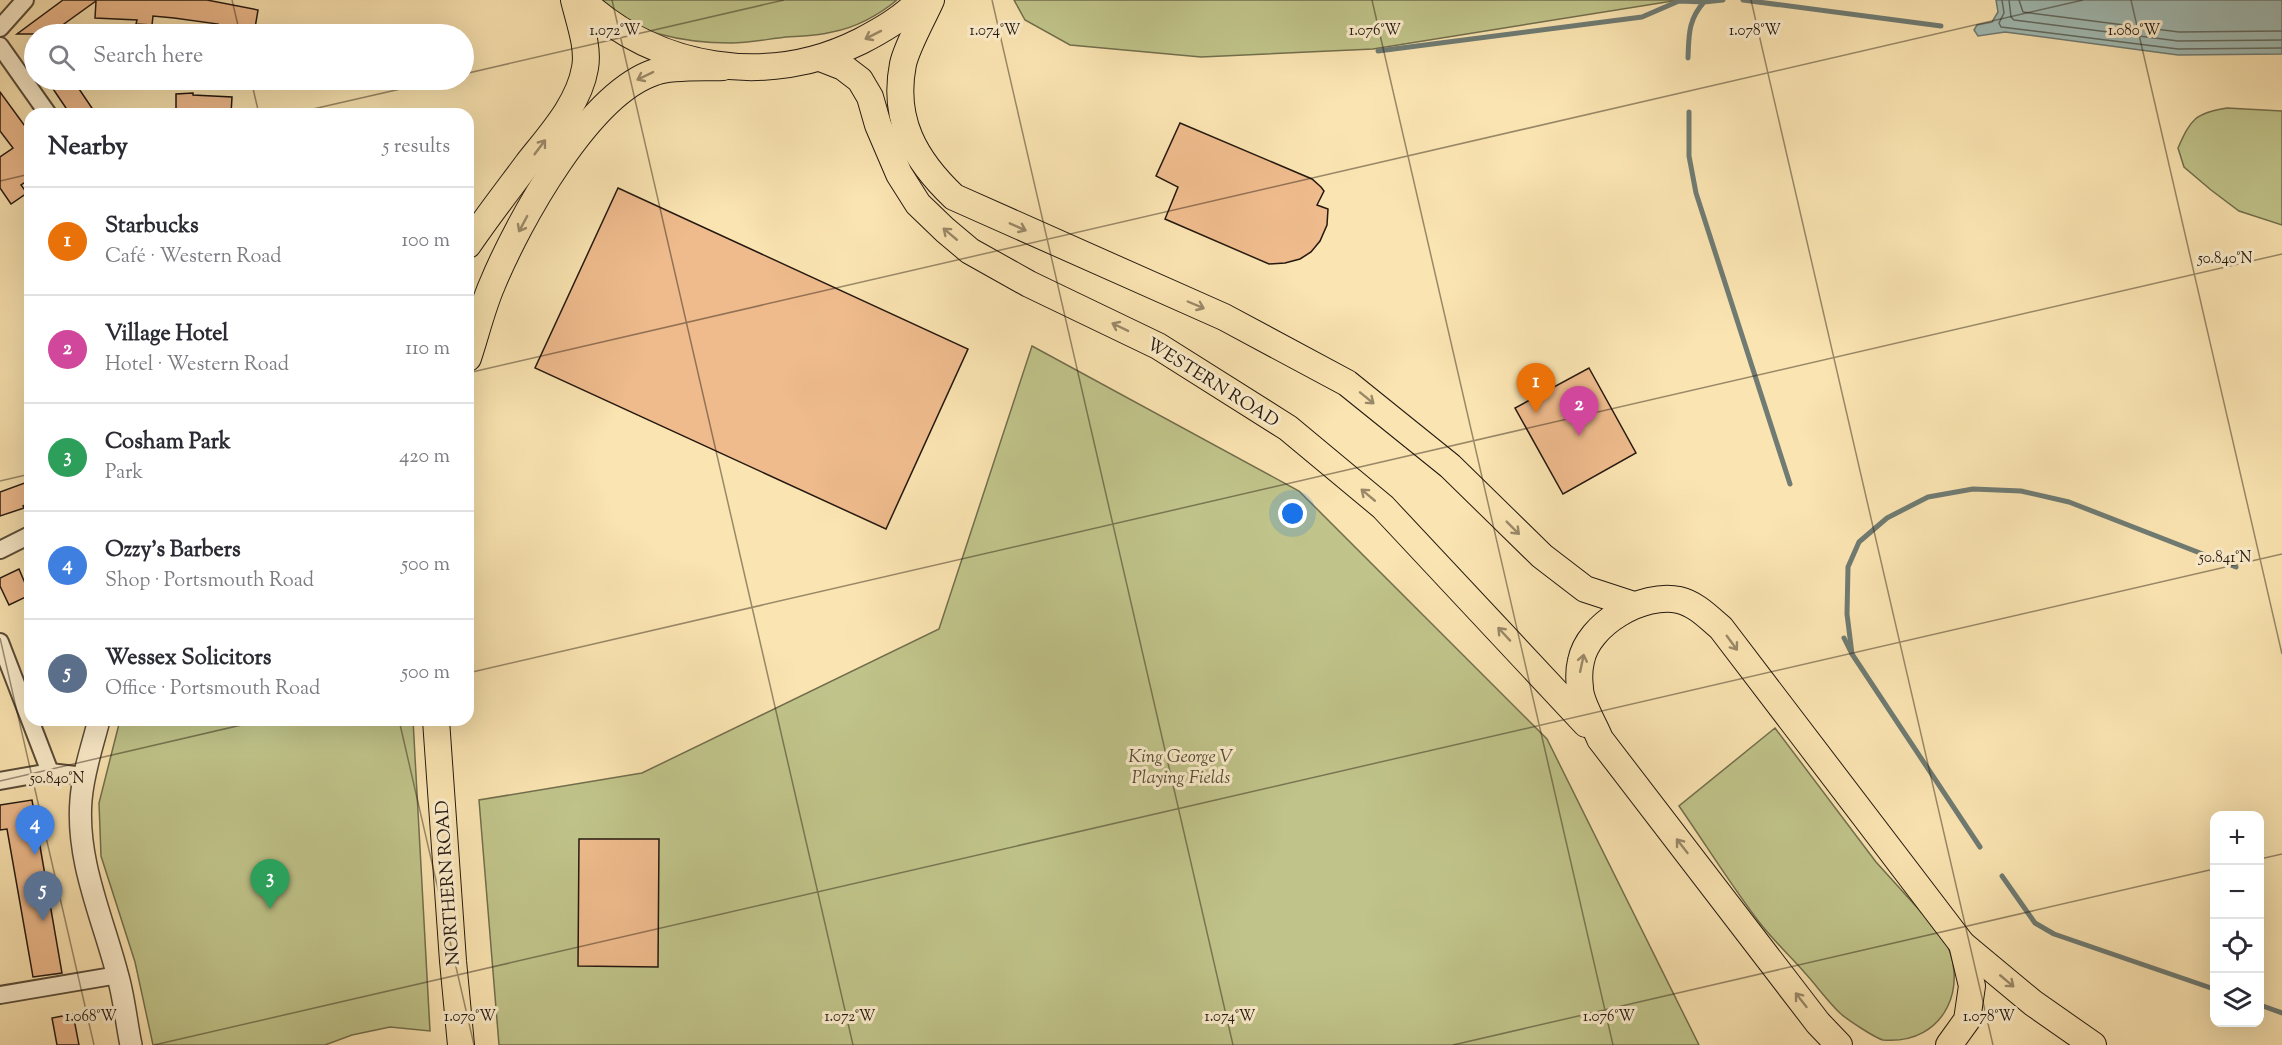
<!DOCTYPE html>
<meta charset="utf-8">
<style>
body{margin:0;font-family:"Sorts Mill Goudy",serif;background:#f2f2f3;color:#2b2b33}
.controls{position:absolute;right:18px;bottom:18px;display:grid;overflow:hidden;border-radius:12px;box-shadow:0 6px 24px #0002}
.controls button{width:54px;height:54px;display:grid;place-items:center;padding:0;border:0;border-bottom:2px solid #e1e1e2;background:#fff;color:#2b2b33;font:30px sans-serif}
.you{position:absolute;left:1293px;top:514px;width:21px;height:21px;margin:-15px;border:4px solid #fff;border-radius:50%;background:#1a73e8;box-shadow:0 0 0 9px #1a73e833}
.badge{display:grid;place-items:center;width:39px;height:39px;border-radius:50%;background:#2563eb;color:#fff;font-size:20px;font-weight:700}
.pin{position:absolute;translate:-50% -50px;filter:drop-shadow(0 2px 3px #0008)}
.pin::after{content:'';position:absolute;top:32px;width:21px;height:18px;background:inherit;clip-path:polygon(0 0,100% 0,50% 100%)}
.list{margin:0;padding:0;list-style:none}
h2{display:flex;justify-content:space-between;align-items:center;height:78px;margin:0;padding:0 24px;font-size:26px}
h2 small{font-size:20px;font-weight:400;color:#7c7c81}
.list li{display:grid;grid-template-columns:39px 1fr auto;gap:18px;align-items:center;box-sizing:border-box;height:108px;padding:0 24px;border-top:2px solid #e1e1e2}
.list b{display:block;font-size:22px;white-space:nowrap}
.list p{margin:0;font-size:20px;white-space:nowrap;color:#7c7c81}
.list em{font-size:20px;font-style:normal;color:#7c7c81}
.icon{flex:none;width:33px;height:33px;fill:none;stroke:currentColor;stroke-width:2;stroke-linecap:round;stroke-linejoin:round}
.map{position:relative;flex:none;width:2282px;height:1045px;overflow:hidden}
.search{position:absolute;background:#fff;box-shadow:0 6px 24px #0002;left:24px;top:24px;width:450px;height:66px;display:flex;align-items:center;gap:15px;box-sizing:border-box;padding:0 21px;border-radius:33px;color:#7c7c81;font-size:22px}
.panel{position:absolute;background:#fff;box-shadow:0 6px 24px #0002;left:24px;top:108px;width:450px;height:618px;border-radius:18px}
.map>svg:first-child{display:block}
</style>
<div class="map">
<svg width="2282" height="1045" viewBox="0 0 2282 1045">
<rect width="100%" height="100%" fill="#fae4b1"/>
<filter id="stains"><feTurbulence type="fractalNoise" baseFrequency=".00333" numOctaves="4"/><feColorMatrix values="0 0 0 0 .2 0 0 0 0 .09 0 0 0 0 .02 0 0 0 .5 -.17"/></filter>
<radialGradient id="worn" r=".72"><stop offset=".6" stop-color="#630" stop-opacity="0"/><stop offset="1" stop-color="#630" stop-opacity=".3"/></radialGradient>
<g fill="#c0c48a" stroke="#726e4d" stroke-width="1.5">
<path d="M 599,0 L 897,0 C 879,15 855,28 832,32 C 817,36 801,36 786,37 C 768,39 749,43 731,43 C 686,43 631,34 599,0 Z"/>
<polygon points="1014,0 1679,0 1373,49 1201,57 1070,45 1025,20"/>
<path d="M 2227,108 L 2282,111 L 2282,225 L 2239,211 L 2211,190 L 2184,167 L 2178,148 C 2191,119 2195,113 2227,108 Z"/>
<polygon points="1032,346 1299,491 1547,739 1699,1045 499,1045 479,800 642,773 939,629"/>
<polygon points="120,720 413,720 430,1031 390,1027 352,1035 325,1045 153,1045 135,962 101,856 99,803"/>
<path d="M 1775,728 L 1876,862 L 1942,935 C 1971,982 1947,1045 1883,1040 C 1875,1038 1848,1020 1841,1014 C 1828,1002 1817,986 1805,973 C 1790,956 1773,940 1759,922 C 1731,885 1706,845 1679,806 Z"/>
</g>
<polygon fill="#a1bcb5" stroke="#6f7b73" stroke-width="1.5" points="1996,0 2282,0 2282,54 2178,55 2005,32 1978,36 1974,30 1977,25 1992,22 1998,12"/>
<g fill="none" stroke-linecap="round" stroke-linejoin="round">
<g stroke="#626a62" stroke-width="1.5">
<polyline points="2002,0 2004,13 1999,23 2001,27 2178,49 2282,48"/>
<polyline points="2009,0 2011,17 2014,20 2178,41 2282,40"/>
<polyline points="2019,0 2023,12 2179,32 2282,31"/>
</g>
<g stroke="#6f7b73" stroke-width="5">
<polyline points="1743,0 1941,26"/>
<polyline points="1378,51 1642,17 1679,1 1704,2"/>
<path d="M 1688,58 C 1689,35 1688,20 1704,2 L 1723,0"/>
<polyline points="1689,112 1689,156 1696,193 1790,484"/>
<polyline points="1844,638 1852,654 1980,847"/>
<polyline points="1852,654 1847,614 1848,567 1859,542 1887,518 1928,497 1973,489 2021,491 2069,502 2236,567"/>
<polyline points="2002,876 2035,923 2054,934 2214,989"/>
<polyline points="2260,1005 2282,1013"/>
</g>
</g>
<g fill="#efbb8d" stroke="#241910" stroke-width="1.5">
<polygon points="63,0 207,0 258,10 254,34 217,27 218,24 174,18 153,16 152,25 136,24 137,20 95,18 96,1 50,34 17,34"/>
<polygon points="47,80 73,80 96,114 70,114"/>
<polygon points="0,92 30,133 30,179 21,185 27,193 11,204 0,188 0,157 13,148 0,131"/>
<polygon points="193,93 193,95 232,97 231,114 176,114 176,94"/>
<polygon points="1180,123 1312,179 1321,187 1324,191 1317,205 1328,209 1327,225 1320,241 1311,252 1300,259 1285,263 1269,264 1165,219 1178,187 1156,176"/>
<polygon points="618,188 968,349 886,529 535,368"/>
<polygon points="1589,368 1636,453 1563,494 1515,408"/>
<polygon points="30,481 30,503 23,506 24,508 0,516 0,492"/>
<polygon points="19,569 30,595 9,605 0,586 0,578"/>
<polygon points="32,800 62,973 33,977 7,829 0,830 0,805"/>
<polygon points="579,839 659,839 658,967 578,966"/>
<polygon points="73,1014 79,1045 57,1045 52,1018"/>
</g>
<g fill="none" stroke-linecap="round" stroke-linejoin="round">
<g stroke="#5a4c38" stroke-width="20">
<g id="minor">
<polyline points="0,28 25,0"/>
<polyline points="0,46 48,114"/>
<polyline points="0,550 30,535"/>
<polyline points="0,642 50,772"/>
<polyline points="0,781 50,772 84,776"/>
<polyline points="0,995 118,975"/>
</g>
</g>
<g stroke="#5a4c38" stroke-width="24">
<path id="tertiary" d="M 99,720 C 92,747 83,773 81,800 C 76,860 102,916 117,973 C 124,996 126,1021 131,1045"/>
</g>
<g stroke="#241910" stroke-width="28">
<g id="primary">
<path d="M 582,0 C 657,70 768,88 861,41 C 882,30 903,18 920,0"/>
<path d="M 931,0 C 923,18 907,46 903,64 C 892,120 915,160 954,197 L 1224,317 L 1347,383 L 1450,466 L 1542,556 L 1585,589 L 1634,605"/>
<polyline points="820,58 843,67 860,80 870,97 878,125 899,174 918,204 945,230 970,251 1029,284 1158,346 1288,428 1383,507 1586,724"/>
<path d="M 468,245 C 487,217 508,190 528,163 C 550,135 579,104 585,68 C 589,47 579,21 574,0"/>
<path d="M 468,358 C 476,334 482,308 492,285 C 518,222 588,94 655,72 C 671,66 705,68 723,67"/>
<polyline points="436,720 453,961 461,1045"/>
<polyline points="1962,944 2033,1003 2093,1045"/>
<path d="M 1839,1045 L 1818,1023 L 1600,739 C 1595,726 1580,702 1580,688 C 1579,680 1579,669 1581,661 C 1588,624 1643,592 1679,600 C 1696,604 1708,617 1721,628 L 1962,944 L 1972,986 L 1967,1020 L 1949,1045"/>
</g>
</g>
<use href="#minor" stroke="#fcedcc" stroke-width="16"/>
<use href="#tertiary" stroke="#fcedcc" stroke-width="21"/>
<use href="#primary" stroke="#fae4b1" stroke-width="26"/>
</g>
<defs><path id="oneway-shaft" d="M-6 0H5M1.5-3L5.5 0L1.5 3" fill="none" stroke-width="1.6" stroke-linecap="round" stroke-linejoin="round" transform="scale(1.5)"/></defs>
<g stroke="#9a8969">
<use href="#oneway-shaft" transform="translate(873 35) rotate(153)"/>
<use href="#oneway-shaft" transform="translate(645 76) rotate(154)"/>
<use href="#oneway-shaft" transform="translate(540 147) rotate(-53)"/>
<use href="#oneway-shaft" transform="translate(523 224) rotate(118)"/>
<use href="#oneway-shaft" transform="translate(1018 227) rotate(24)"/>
<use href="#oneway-shaft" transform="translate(950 234) rotate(-140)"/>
<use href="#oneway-shaft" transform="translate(1196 305) rotate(23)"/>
<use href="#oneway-shaft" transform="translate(1120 327) rotate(-154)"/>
<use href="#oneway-shaft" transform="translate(1367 398) rotate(39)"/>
<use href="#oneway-shaft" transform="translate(1368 495) rotate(-140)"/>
<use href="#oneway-shaft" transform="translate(1513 528) rotate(45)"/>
<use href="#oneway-shaft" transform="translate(1504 634) rotate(-133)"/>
<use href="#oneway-shaft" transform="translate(1732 643) rotate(54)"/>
<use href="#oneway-shaft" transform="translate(1582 663) rotate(-78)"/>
<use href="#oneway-shaft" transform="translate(1682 846) rotate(-128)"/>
<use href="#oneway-shaft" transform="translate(2007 981) rotate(40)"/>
<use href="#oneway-shaft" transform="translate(1801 1000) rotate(-128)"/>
</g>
<path fill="none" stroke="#241910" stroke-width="1.5" stroke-opacity="0.45" d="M 232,0 L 240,34M 612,0 L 853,1045M 992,0 L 1233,1045M 1372,0 L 1613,1045M 1751,0 L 1993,1045M 2131,0 L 2282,654M 464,74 L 784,0M 251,80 L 259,114M 291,114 L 440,80M 0,181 L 30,174M 468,373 L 2083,0M 0,481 L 30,474M 0,638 L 94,1045M 468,673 L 2282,254M 399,720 L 474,1045M 0,781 L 263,720M 2260,859 L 2282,854M 154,1045 L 2282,554M 1453,1045 L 2214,869"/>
<g text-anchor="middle" stroke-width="6" stroke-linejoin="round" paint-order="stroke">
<g font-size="18" fill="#241910" stroke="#fcedcc">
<text transform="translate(1213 382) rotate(32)" y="6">WESTERN ROAD</text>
<text transform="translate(447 883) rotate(-94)" y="6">NORTHERN ROAD</text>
</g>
<g font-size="18" font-style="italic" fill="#534c35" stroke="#fcedcc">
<text x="1181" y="762">King George V<tspan x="1181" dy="21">Playing Fields</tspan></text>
</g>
</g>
<g font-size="15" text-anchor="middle" fill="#241910" stroke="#fcedcc" stroke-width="6" stroke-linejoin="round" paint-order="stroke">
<text x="615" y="35">1.072°W</text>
<text x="995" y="35">1.074°W</text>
<text x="1375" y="35">1.076°W</text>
<text x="1755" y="35">1.078°W</text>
<text x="2134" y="35">1.080°W</text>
<text x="2225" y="263">50.840°N</text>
<text x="2225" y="562">50.841°N</text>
<text x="57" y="783">50.840°N</text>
<text x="91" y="1021">1.068°W</text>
<text x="470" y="1021">1.070°W</text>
<text x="850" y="1021">1.072°W</text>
<text x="1230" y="1021">1.074°W</text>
<text x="1609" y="1021">1.076°W</text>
<text x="1989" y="1021">1.078°W</text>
</g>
<rect width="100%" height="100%" filter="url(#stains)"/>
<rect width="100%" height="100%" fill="url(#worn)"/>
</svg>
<div class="controls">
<button>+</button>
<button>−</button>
<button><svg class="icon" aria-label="locate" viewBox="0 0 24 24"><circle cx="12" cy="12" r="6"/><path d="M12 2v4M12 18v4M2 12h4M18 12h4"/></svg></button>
<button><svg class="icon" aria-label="layers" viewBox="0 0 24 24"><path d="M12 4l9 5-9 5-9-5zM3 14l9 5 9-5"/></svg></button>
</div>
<div class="you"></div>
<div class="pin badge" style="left:1536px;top:413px;background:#e8710a">1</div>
<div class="pin badge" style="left:1579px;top:436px;background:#d1479c">2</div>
<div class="pin badge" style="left:270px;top:909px;background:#2e9e5b">3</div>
<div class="pin badge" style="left:35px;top:855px;background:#3f7fe0">4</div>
<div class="pin badge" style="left:43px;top:921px;background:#5c6f8a">5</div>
<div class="search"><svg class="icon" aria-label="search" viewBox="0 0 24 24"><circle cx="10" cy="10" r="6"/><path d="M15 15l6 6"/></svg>Search here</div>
<section class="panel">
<h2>Nearby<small>5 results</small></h2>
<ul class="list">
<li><span class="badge" style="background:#e8710a">1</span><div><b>Starbucks</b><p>Café · Western Road</p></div><em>100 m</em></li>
<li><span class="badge" style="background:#d1479c">2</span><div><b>Village Hotel</b><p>Hotel · Western Road</p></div><em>110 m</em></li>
<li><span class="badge" style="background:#2e9e5b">3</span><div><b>Cosham Park</b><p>Park</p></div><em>420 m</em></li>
<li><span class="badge" style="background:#3f7fe0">4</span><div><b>Ozzy's Barbers</b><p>Shop · Portsmouth Road</p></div><em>500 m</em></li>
<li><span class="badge" style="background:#5c6f8a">5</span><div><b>Wessex Solicitors</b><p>Office · Portsmouth Road</p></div><em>500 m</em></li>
</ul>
</section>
</div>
